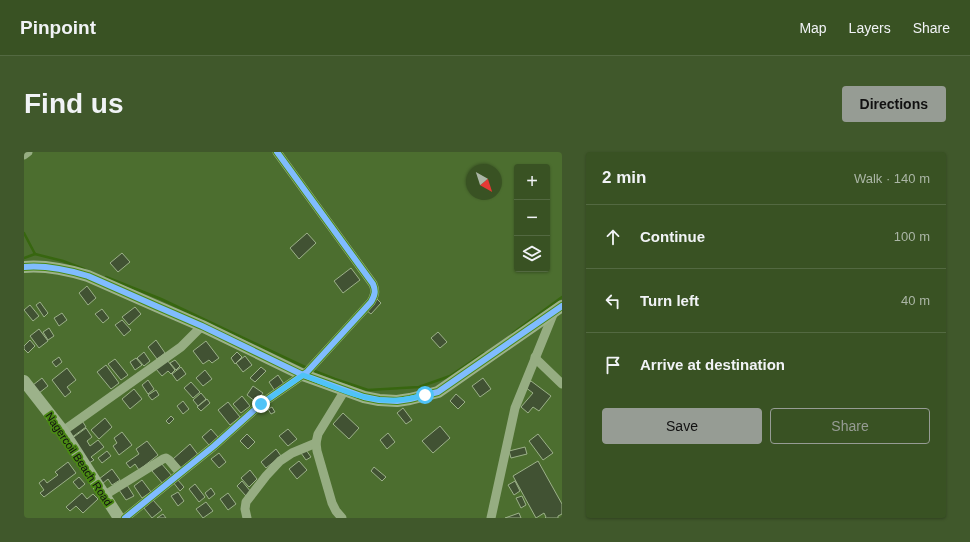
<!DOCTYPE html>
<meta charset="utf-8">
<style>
body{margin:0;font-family:Arial,sans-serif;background:#40582b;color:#f1f3f6}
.controls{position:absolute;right:12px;top:12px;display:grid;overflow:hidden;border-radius:4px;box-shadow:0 1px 3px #0004}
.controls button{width:36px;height:36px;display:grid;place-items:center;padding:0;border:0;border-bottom:1px solid #536941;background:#395223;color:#f1f3f6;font:20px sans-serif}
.compass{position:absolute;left:442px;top:12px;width:36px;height:36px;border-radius:50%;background:#395223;box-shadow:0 1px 3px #0004;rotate:141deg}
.stop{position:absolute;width:12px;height:12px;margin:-9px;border:3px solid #4fc3f7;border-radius:50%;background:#fff}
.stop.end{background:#4fc3f7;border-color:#fff;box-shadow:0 1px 4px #0008}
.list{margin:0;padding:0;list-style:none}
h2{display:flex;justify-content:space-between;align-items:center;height:52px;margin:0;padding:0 16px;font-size:17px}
h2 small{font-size:13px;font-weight:400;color:#abb6a6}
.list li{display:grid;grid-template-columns:26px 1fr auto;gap:12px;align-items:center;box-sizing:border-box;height:64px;padding:0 16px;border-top:1px solid #536941}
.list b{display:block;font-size:15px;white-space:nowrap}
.list em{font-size:13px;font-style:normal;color:#abb6a6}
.actions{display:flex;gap:8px;padding:12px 16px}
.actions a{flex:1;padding:9px 0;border:1px solid #969c94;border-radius:4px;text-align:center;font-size:14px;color:#969c94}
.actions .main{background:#969c94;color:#111}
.icon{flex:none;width:22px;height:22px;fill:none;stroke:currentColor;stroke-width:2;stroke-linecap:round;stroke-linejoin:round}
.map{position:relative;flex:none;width:538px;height:366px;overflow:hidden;border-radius:4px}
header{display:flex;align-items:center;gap:24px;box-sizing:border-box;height:56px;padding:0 20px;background:#395223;border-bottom:1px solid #536941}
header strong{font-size:19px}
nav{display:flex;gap:22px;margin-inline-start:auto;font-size:14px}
.intro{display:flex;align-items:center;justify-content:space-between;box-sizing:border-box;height:96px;padding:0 24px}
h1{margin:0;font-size:28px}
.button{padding:10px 18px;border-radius:4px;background:#969c94;color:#111;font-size:14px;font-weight:700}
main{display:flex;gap:24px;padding:0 24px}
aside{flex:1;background:#395223;border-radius:4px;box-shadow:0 1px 3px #0004}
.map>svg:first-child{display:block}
</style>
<header>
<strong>Pinpoint</strong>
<nav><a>Map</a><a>Layers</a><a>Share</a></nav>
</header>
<div class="intro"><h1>Find us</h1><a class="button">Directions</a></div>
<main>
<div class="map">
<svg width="538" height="366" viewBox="0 0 538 366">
<rect width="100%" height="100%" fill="#4c6e2f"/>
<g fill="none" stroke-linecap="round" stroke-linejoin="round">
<g stroke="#37660f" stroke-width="2.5">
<polyline points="0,81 11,102"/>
<polyline points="0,106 11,102 39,109 60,117"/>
<polyline points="82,125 137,147 283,216"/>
<polyline points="489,181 538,145"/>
<polyline points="288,218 311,227 344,238 395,235 426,224 460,201"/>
</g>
</g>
<g fill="#415233" stroke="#9cb189">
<polygon points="283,81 292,91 275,107 266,96"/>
<polygon points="98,101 106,110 94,120 86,111"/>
<polygon points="327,116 336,128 319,141 310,129"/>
<polygon points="63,134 72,146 64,153 55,141"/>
<polygon points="352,146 357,151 347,162 342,158"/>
<polygon points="16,150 24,161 20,165 12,153"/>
<polygon points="6,153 15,164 9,169 0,158"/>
<polygon points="111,155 117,162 105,173 98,165"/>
<polygon points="78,157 85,166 79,171 71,162"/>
<polygon points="38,161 43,168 35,174 30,166"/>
<polygon points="98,168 107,178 100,184 91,173"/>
<polygon points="25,176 30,184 24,188 19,180"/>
<polygon points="15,177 24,189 15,196 6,184"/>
<polygon points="414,180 423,190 416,196 407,186"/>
<polygon points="6,188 11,194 4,201 0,197 0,194"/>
<polygon points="132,188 141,201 133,207 124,195"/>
<polygon points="182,189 195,206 188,211 185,208 179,212 169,199"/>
<polygon points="120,200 126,209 120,214 113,206"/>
<polygon points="213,200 218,205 211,212 207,206"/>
<polygon points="221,204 228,213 219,220 212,211"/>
<polygon points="35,205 38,210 32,215 28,210"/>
<polygon points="112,206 118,213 111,218 106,210"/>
<polygon points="91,207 104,223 97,228 84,212"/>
<polygon points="143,208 151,218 147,222 144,219 138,224 132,217"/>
<polygon points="151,208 156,214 152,218 146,211"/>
<polygon points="82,213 95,231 87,237 73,220"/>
<polygon points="157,215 162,222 153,229 148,222"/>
<polygon points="237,215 242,219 231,230 226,226"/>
<polygon points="43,216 52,228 43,235 47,240 41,245 28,228"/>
<polygon points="181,218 188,227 179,234 172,226"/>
<polygon points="254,223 260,232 251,239 245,230"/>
<polygon points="18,226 24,234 15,241 9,233"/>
<polygon points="459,226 467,237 456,245 448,234"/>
<polygon points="124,228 130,237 124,242 118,233"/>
<polygon points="507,229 527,244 515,259 509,255 504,261 497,255 509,241 501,235"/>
<polygon points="167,230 176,240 169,246 160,236"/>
<polygon points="229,234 239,241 232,250 223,243"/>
<polygon points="110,237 118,247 106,257 98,247"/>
<polygon points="132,238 135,243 128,248 124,243"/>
<polygon points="177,241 182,247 174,254 169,248"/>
<polygon points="432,242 441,250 434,257 426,249"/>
<polygon points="218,244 226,254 217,261 209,252"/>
<polygon points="183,247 186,251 177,259 173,255"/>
<polygon points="159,249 165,257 159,262 153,254"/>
<polygon points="204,250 216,265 206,273 194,258"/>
<polygon points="248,255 251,260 247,262 244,257"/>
<polygon points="379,256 388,268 382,272 373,261"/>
<polygon points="319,261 335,276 325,287 309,272"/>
<polygon points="147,264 150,267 145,272 142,269"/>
<polygon points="81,266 88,275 75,287 67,278"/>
<polygon points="57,267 62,275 47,286 42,279"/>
<polygon points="416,274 426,286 409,301 398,289"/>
<polygon points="62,276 68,285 63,289 66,294 74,288 80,295 67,305 70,308 65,311 47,287"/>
<polygon points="187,277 194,285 185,293 178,285"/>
<polygon points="264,277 273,287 264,294 255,284"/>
<polygon points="98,280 108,293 95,303 89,294 93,291 90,286"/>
<polygon points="364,281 371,290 363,297 356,288"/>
<polygon points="223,282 231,290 224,297 216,289"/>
<polygon points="514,282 529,301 519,308 505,289"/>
<polygon points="123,289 134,303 115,318 111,312 106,316 102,311 115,302 112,297"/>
<polygon points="166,292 175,304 159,318 149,307"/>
<polygon points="501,295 503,302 487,306 485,299"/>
<polygon points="252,297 257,304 242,316 237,310"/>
<polygon points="282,298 287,305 282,308 277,301"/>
<polygon points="83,299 87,304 78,311 74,306"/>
<polygon points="195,301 202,310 195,316 187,307"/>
<polygon points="275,309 283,318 273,327 265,317"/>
<polygon points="514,309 538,352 538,362 534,364 534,366 521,366 522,365 520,361 512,366 489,324"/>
<polygon points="44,310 52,321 20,345 16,341 20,338 15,331 20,327 23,331 34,323 31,320"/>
<polygon points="137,311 148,324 139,332 128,319"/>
<polygon points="350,315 362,325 358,329 347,319"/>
<polygon points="88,317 96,328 88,333 84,327 78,332 75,327"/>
<polygon points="226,318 233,327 225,335 217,326"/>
<polygon points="55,325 61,332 55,337 49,330"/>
<polygon points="153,327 160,335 156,339 149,330"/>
<polygon points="118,328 127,340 118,346 110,334"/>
<polygon points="218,329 227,340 222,344 213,334"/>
<polygon points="491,329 496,339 490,343 484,333"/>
<polygon points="171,332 181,345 175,350 165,337"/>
<polygon points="103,333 110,344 102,348 95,338"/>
<polygon points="187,336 191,342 185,347 181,341"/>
<polygon points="154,340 160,349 154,354 147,344"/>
<polygon points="58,341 63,347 69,342 74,347 59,361 52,354 46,359 42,355"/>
<polygon points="204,341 212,352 204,358 196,347"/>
<polygon points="498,344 502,353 497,356 492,346"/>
<polygon points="129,348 138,358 128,366 120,356"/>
<polygon points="182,350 189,359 179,366 172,357"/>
<polygon points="495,361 497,366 481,366"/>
<polygon points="139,362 142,366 133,366"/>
</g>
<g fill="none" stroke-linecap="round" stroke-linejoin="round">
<g stroke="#96ad82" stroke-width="9">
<polyline points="0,3 4,0"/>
<polyline points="511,205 511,206 538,232"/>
<polyline points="39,279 157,195 178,174"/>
<polyline points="81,343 139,307 142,306 145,308 156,321"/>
<path d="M 101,366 L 190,294 L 237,252 L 283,220 L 347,150 C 351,143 352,139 349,132 L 253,0"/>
<polyline points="223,366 221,357 222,350 242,324 256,309 268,301 292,291"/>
<polyline points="318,366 312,359 308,351 293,299 292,291 294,282 321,238"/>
<polyline points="467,366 491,256 530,160"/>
</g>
<g stroke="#9cb28a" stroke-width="12">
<path d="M 0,115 C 21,113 44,118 64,124 L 132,154 L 178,174 L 279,223 L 340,245 L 355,248 L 373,249 L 386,247 L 414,240 L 538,154"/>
<polyline points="0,229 39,279 95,366"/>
</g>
<g stroke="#4a8914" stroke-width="8">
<g id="cycleway">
<path d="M 0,115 C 21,113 44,118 64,124 L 132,154 L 178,174 L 279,223 L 340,245 L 355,248 L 373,249 L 386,247 L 414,240 L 538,154"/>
<path d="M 101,366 L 190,294 L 237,252 L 283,220 L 347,150 C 351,143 352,139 349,132 L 253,0"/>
</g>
</g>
<use href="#cycleway" stroke="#80bcff" stroke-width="6"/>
</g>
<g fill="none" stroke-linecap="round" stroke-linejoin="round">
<path stroke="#4fc3f7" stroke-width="5" d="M 237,252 L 279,223 C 308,234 342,251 373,248 C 383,248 392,245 401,243"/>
</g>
<g text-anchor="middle" stroke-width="3.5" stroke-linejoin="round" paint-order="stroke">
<g font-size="11" fill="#111" stroke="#4a8914">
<text transform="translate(55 307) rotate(56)" y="4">Nagercoil Beach Road</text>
</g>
</g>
</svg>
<div class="controls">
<button>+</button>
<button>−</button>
<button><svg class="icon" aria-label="layers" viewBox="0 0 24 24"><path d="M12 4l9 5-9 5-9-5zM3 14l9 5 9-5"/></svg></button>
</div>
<svg class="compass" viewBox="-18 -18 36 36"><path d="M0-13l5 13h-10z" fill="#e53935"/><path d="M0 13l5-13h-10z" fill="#abb6a6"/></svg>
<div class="stop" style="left:401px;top:243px"></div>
<div class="stop end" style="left:237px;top:252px"></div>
</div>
<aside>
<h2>2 min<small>Walk · 140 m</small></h2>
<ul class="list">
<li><svg class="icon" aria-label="ahead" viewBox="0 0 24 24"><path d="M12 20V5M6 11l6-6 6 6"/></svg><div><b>Continue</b></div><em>100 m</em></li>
<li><svg class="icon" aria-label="left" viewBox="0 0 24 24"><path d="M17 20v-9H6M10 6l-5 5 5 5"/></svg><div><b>Turn left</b></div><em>40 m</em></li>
<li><svg class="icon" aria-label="arrive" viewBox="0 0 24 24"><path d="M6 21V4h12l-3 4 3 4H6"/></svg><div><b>Arrive at destination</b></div></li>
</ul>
<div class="actions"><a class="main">Save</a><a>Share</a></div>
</aside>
</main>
